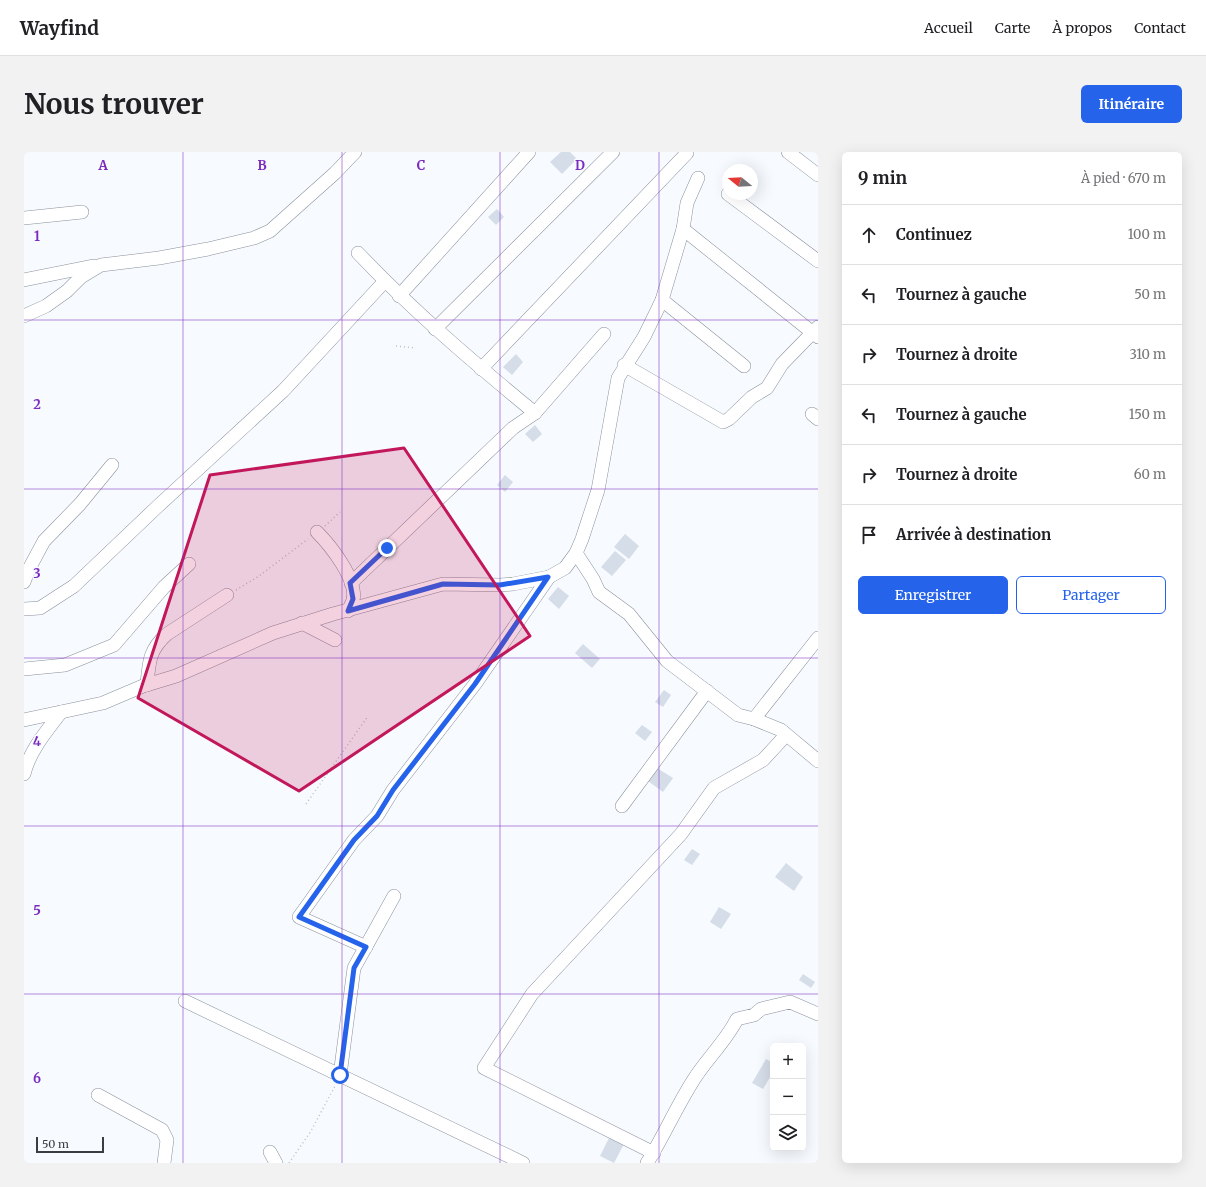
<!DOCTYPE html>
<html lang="fr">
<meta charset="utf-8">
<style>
body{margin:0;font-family:Merriweather,serif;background:#f2f2f2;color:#202124}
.controls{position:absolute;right:12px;bottom:12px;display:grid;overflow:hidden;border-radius:6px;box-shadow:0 4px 16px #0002}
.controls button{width:36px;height:36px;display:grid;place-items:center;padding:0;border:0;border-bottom:1px solid #e0e0e0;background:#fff;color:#202124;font:20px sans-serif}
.compass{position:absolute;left:698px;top:12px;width:36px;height:36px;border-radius:50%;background:#fff;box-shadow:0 4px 16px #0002;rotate:288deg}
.scale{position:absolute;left:12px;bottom:10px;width:68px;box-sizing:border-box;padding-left:4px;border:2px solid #3a3d42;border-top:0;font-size:11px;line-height:14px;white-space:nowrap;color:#3a3d42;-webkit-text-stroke:3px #f7faff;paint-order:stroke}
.stop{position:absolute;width:12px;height:12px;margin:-9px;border:3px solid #2563eb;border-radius:50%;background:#fff}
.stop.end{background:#2563eb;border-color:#fff;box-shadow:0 1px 4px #0008}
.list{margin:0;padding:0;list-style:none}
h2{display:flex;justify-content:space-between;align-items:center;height:52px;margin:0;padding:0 16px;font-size:17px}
h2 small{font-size:13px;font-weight:400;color:#757577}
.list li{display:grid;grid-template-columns:26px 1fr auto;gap:12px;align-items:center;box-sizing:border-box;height:60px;padding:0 16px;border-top:1px solid #e0e0e0}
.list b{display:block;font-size:15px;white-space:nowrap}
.list em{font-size:13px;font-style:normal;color:#757577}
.actions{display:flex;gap:8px;padding:12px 16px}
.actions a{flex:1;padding:9px 0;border:1px solid #2563eb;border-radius:6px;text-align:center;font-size:14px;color:#2563eb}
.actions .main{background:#2563eb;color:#fff}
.icon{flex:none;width:22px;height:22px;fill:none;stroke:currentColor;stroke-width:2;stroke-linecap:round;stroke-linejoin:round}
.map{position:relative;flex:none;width:794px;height:1011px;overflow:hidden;border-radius:6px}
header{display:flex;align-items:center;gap:24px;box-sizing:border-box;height:56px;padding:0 20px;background:#fff;border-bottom:1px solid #e0e0e0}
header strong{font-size:19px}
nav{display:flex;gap:22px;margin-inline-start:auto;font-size:14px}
.intro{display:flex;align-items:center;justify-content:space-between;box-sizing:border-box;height:96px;padding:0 24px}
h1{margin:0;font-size:28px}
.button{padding:10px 18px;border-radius:6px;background:#2563eb;color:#fff;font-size:14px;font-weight:700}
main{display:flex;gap:24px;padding:0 24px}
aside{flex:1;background:#fff;border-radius:6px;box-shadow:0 4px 16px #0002}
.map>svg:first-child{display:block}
</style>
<header>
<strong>Wayfind</strong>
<nav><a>Accueil</a><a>Carte</a><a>À propos</a><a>Contact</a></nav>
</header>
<div class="intro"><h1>Nous trouver</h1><a class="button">Itinéraire</a></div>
<main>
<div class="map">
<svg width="794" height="1011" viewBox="0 0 794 1011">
<rect width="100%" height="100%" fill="#f7faff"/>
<g fill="#d5dde8">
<polygon points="537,0 546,0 553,7 538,22 526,10"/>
<polygon points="473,57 480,65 472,73 464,65"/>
<polygon points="492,202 499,210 488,223 479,215"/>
<polygon points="511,273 518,282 509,290 501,282"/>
<polygon points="481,323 489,330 481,340 473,333"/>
<polygon points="601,382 615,394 605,407 590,395"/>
<polygon points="591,399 602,408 588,424 577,415"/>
<polygon points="534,435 545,444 535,457 524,447"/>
<polygon points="559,492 576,507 568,516 551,501"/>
<polygon points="640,538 647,543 639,555 631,550"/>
<polygon points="618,573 628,580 621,589 611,581"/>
<polygon points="633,616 649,626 639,640 624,629"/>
<polygon points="668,697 676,702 668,713 660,708"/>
<polygon points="762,711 779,725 770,739 751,725"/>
<polygon points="695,755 707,762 697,777 686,770"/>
<polygon points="779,822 791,830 787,836 775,828"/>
<polygon points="742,907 749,911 749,920 739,937 728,931"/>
<polygon points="587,982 601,990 590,1011 576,1004"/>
</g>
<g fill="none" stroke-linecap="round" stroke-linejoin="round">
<g stroke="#8a919c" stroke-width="14">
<g id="minor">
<polyline points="764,0 794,23"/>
<polyline points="704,42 794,109"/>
<polyline points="0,66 58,60"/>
<polyline points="659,77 794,185"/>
<path d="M 334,101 C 389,159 449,210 511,261"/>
<polyline points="0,128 69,114"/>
<polyline points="375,144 505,0"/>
<polyline points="638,148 720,214"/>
<polyline points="0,164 22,154 43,139 57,125 77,113 135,106 184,97 230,86 246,79 311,21 331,0"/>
<polyline points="411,177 589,0"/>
<polyline points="600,213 699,270 705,267 728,245 743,236 758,212 794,175"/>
<polyline points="457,217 663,1"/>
<polyline points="788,262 794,267"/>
<path d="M 293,380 C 306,393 334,428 329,448 C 328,452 325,456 324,459"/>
<polyline points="552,401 569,427 575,440 605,462 643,509 714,563 730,567 757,578 794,609"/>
<polyline points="0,430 5,417 20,389 56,352 88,313"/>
<polyline points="327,431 489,276 511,261 580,182"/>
<polyline points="0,457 16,456 50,434 133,355 259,239 361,129"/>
<polyline points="278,471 311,488"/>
<polyline points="0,517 41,513 90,493 140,435 165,412"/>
<path d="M 123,533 C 125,510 125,498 143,482 L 203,443"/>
<polyline points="730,567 794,486"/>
<polyline points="0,568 79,551 119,534 152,524 249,481 309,462 419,432 476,433 489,432 525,425 541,416 552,401 558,387 574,338 594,226 620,185 638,148 659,77 663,51 674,26"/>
<path d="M 0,622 C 6,598 22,580 37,560"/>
<polyline points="598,654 683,539"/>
<polyline points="342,795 275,765 330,688 353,664 369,638 451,532 525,425"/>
<polyline points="161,849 499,1011"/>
<polyline points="316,923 330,816 370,744"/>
<polyline points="74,943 138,978 143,988 140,1011"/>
<polyline points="246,1000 252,1011"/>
<polyline points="630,1001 460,916 508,842 657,682 690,636 739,608 762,583"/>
<path d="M 623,1011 C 639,985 651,958 667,932 C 680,909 701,891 713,867 L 730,863 L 737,857 L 766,850 L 794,862"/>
</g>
</g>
<g stroke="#bcbfc4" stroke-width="1.5" stroke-dasharray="1 3" stroke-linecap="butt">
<polyline points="372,194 392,196"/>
<polyline points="301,374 316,360"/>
<polyline points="212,438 235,424 284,387"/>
<polyline points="282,652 344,564"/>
<polyline points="265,1011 287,979 311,934"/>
</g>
<use href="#minor" stroke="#fff" stroke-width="13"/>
</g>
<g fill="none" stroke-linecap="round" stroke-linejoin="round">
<polyline stroke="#2563eb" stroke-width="5" points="316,923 330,816 342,795 275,765 330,688 353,664 369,638 451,532 524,425 476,433 419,432 324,459 329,447 326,431 363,396"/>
</g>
<path fill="#c2185b" fill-opacity="0.2" stroke="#c2185b" stroke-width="3" stroke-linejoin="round" d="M 380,296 L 506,484 L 275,639 L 114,546 L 186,323 Z"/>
<path fill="none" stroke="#7b2cbf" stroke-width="1" stroke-opacity="0.55" d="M 159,0 L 159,1011M 318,0 L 318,1011M 476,0 L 476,1011M 635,0 L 635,1011M 0,168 L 794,168M 0,337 L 794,337M 0,506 L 794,506M 0,674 L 794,674M 0,842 L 794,842"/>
<g font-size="13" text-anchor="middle" font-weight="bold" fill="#7b2cbf" stroke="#f7faff" stroke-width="3" stroke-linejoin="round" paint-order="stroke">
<text x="79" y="18">A</text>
<text x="238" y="18">B</text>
<text x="397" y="18">C</text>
<text x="556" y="18">D</text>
<text x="13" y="89">1</text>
<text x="13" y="257">2</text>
<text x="13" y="426">3</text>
<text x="13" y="594">4</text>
<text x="13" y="763">5</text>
<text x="13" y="931">6</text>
</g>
</svg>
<div class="controls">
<button>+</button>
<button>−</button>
<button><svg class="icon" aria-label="layers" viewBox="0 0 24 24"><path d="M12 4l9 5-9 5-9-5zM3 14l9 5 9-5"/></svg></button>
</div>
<svg class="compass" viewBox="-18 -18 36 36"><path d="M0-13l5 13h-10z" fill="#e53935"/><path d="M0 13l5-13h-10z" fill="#757577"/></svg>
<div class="scale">50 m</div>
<div class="stop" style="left:316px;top:923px"></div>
<div class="stop end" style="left:363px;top:396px"></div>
</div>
<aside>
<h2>9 min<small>À pied · 670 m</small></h2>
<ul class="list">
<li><svg class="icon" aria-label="ahead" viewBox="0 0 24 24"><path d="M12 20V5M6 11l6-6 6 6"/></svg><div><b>Continuez</b></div><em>100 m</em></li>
<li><svg class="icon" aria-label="left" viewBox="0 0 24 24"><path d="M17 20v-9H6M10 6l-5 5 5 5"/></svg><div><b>Tournez à gauche</b></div><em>50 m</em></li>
<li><svg class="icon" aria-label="right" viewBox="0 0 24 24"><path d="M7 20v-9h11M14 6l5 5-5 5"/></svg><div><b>Tournez à droite</b></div><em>310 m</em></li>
<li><svg class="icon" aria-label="left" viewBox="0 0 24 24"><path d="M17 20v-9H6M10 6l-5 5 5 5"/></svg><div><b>Tournez à gauche</b></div><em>150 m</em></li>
<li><svg class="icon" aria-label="right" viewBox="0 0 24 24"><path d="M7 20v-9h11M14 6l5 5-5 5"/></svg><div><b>Tournez à droite</b></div><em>60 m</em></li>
<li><svg class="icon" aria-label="arrive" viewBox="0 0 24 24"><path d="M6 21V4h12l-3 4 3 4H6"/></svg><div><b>Arrivée à destination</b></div></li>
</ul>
<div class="actions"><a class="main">Enregistrer</a><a>Partager</a></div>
</aside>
</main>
